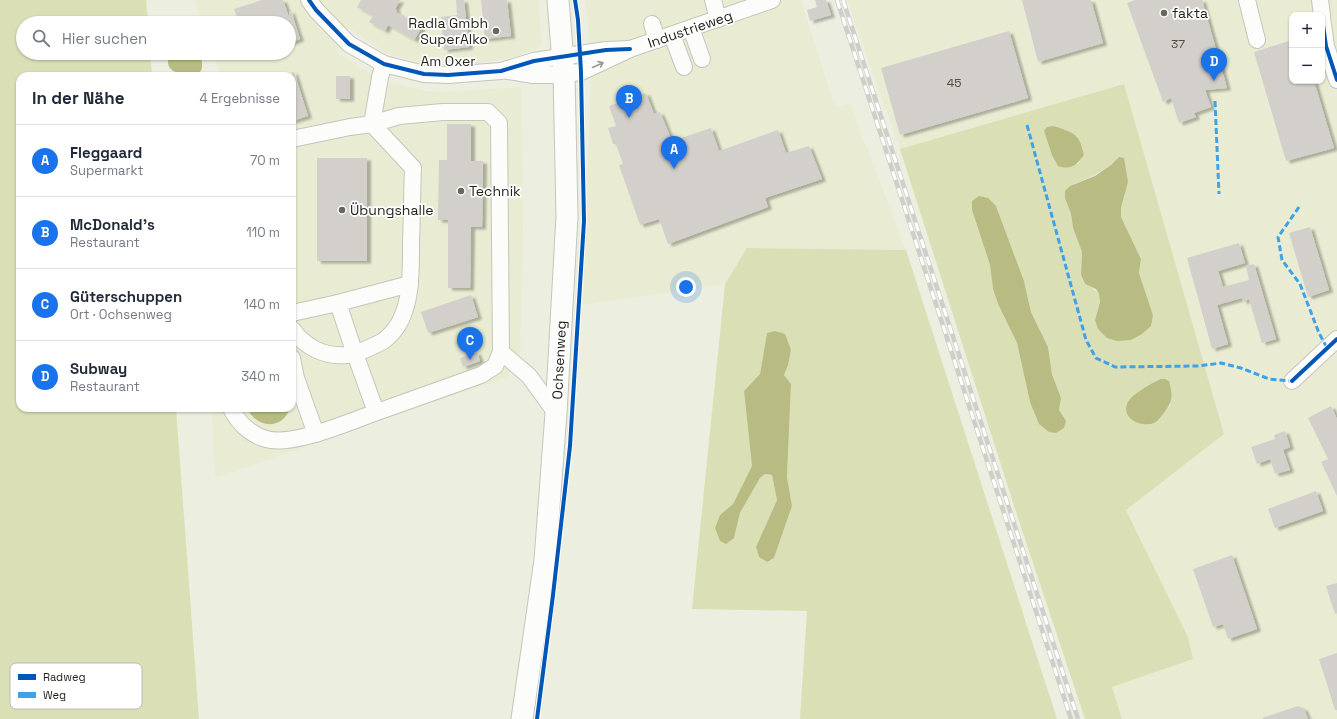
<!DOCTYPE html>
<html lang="de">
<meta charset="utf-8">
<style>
body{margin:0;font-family:"Space Grotesk",sans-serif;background:#f2f2f3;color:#1f2937}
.controls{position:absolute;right:12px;top:12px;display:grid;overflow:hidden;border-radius:8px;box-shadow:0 1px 3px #0004}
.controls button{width:36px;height:36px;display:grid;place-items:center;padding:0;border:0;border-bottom:1px solid #e0e1e3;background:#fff;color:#1f2937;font:20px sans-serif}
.you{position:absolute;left:686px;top:287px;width:14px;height:14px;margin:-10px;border:3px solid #fff;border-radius:50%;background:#1a73e8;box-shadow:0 0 0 6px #1a73e833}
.badge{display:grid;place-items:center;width:26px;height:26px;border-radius:50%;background:#1a73e8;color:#fff;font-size:13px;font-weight:700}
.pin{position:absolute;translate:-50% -33px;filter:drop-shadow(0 1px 2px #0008)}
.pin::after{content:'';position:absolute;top:21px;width:14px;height:12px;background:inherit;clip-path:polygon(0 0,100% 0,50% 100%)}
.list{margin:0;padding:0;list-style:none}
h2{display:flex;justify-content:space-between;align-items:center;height:52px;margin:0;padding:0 16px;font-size:17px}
h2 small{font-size:13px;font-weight:400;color:#747a83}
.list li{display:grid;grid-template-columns:26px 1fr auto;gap:12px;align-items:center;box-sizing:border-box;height:72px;padding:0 16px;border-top:1px solid #e0e1e3}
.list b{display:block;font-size:15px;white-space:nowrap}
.list p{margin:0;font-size:13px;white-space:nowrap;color:#747a83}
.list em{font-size:13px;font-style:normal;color:#747a83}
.icon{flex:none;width:22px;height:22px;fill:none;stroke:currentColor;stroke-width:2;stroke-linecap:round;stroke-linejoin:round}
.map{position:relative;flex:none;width:1337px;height:719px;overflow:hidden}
.search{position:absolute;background:#fff;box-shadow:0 1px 3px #0004;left:16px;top:16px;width:280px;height:44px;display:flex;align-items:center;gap:10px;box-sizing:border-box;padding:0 14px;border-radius:22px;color:#747a83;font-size:15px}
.panel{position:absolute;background:#fff;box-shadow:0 1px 3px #0004;left:16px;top:72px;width:280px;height:340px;border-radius:12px}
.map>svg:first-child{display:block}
</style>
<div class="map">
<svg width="1337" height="719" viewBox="0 0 1337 719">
<defs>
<filter id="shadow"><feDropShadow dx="4" dy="2.5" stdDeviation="1" flood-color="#0004"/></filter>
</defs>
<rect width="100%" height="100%" fill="#eceedf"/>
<g fill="#e9ecd2" fill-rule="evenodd">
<polygon points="194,0 538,0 542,46 515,57 474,64 427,65 386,53 349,28 336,52 372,74 368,95 376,97 384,98 388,82 425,91 444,92 521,87 523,226 520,361 507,377 215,478 212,408 292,408 292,76 221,76 213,53 289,53 289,23 202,23"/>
<polygon points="585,0 801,0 835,108 850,104 906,250 747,248 725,284 583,305 591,81 589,36"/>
<path d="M 847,0 L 1337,0 L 1337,719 L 1122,719 L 1112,687 L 1193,659 L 1188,637 L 1126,510 L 1224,434 L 1124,84 L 900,149 ZM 1292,15 L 1322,15 L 1322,81 L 1292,81 Z"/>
</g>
<g fill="#dbdfb5" fill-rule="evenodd">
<polygon points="0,0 146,0 148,23 23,23 23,53 150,53 152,76 20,76 20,408 176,408 199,719 0,719"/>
<path d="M 1124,84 L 1224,434 L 1126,510 L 1188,637 L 1193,659 L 1112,687 L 1122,719 L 1085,719 L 1017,515 L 900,149 ZM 1047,127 L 1082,146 L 1084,155 L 1078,164 L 1052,155 L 1044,131 ZM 1119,157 L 1125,195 L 1121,208 L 1121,217 L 1141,259 L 1139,273 L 1153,315 L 1095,320 C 1100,301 1106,293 1085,284 L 1081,276 L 1082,252 L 1073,228 L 1071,214 L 1065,198 L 1070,186 C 1088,178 1105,172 1119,157 ZM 996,206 L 1024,281 L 1031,312 L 1048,347 L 1052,374 L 1061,398 L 1059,410 L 1030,402 L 1017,343 L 998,304 L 993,289 L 990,265 L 972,210 ZM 1129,400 L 1171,404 L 1157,422 L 1147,425 L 1127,414 L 1126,406 Z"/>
<path d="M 747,248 L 906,250 L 1057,719 L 800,719 L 807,611 L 692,609 L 725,284 ZM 767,333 L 788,365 L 784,375 L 791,384 L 787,477 L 792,506 L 774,558 L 766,562 L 759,557 L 756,547 L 777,500 L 772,475 L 765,474 L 760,478 L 740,513 L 734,538 L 720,515 L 733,504 L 752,466 L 744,391 L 760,374 Z"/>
</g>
<g fill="#b8bc83">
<path d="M 168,53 L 199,53 C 208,72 197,81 178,73 C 176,72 172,71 170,68 C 167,64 168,58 168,53 Z"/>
<path d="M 1053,126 C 1072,132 1080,133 1084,155 C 1076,166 1071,170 1058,166 L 1052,155 L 1044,131 L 1047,127 Z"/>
<polygon points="1119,157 1124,158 1128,182 1121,208 1121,217 1141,259 1139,273 1153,315 1151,326 1142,334 1131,340 1117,341 1107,338 1098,329 1095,320 1100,302 1099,294 1096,289 1085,284 1081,275 1082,252 1073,228 1071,214 1065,198 1065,191 1070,186 1095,176 1111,165"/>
<polygon points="979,196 988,198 996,206 1024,281 1031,312 1048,347 1052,374 1061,398 1059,410 1066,421 1064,428 1056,433 1049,432 1039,424 1030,402 1017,343 998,304 993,289 990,265 972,210 972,201"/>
<polygon points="775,331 785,334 791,350 788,365 784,375 791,384 787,477 792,506 774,558 767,562 759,557 756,547 777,500 772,475 765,474 760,478 740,513 734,538 726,544 720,541 715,528 720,515 733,504 752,466 744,391 760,374 767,333"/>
<path d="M 1161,379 L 1165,379 L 1169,381 C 1173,396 1173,401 1164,413 C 1161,416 1159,420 1156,422 C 1145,429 1121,420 1127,404 C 1130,395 1152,383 1161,379 Z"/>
<path d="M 247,408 L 290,408 C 282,431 256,428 247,408 Z"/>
</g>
<g fill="#d3cfca" filter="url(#shadow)">
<polygon points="262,0 283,0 289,17 289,11 291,11 300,39 289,43 289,23 239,23 234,9"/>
<polygon points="361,0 400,0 395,9 397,10 396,12 422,27 414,40 388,25 385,31 369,22 373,16 357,7"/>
<polygon points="456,0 464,0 469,47 444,50 441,17 457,15"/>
<polygon points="481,0 507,0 511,36 485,39"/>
<polygon points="815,0 826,0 831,15 810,21 807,10 817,7"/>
<polygon points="1022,0 1091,0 1103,43 1038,62"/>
<polygon points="1135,0 1202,0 1227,88 1205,90 1211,107 1194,113 1196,117 1179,123 1171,98 1163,102 1127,3"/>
<polygon points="1009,31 1028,98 900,135 881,68"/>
<polygon points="1292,40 1292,81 1314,81 1334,148 1286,161 1254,52"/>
<polygon points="292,72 294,72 308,116 292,121"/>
<rect x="336" y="76" width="14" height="23"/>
<polygon points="646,93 654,114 660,112 672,141 711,128 719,151 778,130 786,153 809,146 822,179 765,198 768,207 668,244 659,219 640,225 619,165 623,164 616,144 613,144 608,128 616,126 609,106"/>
<polygon points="447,124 471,124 471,161 483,161 482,227 471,227 470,288 448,288 448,220 438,220 439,160 447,160"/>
<rect x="317" y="158" width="50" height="103"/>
<polygon points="1310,227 1329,290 1308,297 1289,233"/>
<polygon points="1239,243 1245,263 1218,271 1223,287 1249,280 1246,266 1254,264 1276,339 1262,343 1249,299 1243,302 1242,298 1217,305 1228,344 1212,349 1187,258"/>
<polygon points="471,295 478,317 428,333 421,312"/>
<polygon points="477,352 480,361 463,367 460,358"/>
<polygon points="1331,406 1337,419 1337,496 1321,462 1328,459 1308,418"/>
<polygon points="1285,431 1290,447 1283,450 1290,470 1275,474 1270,459 1257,464 1251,447 1275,439 1274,435"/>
<polygon points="1316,491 1323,511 1275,528 1268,509"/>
<polygon points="1232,555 1257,629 1228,639 1223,624 1213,627 1193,569"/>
<polygon points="1337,583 1337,613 1335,614 1326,586"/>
<polygon points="1337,653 1337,710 1335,710 1319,659"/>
<polygon points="1298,706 1304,709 1308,719 1263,719 1262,718"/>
</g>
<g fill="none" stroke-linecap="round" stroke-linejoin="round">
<g stroke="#c4c6ba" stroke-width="18">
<g id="minor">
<polyline points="309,0 316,10 349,44 384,64 424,74 448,75 501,71 534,61 606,50 630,49"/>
<polyline points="713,0 718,19"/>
<polyline points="1247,0 1257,40"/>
<polyline points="1320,0 1322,15"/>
<polyline points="1322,18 1326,46 1337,80"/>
<polyline points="652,24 657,40"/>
<polyline points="691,28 702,59"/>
<polyline points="672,35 684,67"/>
<polyline points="508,71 533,75 554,75 581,72 630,49 772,0"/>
<path d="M 292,139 L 350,127 L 372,124 L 413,168 C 412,192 412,217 411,241 C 411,271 413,315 388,337 C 384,341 378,344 373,346 C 365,350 355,354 347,355 C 324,357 305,347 292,329"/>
<polyline points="338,303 353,348"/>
<polyline points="292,313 338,303 410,284"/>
<polyline points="501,352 529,376 556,413"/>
<polyline points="292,358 296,378 316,434"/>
<polyline points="358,362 376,412"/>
<polyline points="1292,381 1337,339"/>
<path d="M 231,408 C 237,422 251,435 266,439 C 294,447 353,420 380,411 C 414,399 447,387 481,375 L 495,366 L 501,352 L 499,123 L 488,112 L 443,112 L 399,116 L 372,124 L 380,77 L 384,64"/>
</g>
</g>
<g stroke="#c4c6ba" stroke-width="23">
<polyline id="major" points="522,719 545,560 556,413 567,216 564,74 558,0"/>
</g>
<use href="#minor" stroke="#fcfcfa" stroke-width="16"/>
<use href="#major" stroke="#fcfcfa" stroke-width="21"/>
<g stroke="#cecfca" stroke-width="4.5">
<g id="rail">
<polyline points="837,0 1071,719"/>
<polyline points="843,0 1078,719"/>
</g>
</g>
<use href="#rail" stroke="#fff" stroke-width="3" stroke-dasharray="9" stroke-linecap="butt"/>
<g stroke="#3da2ea" stroke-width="3" stroke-dasharray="6 3" stroke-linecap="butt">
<polyline points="1215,101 1219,194"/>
<polyline points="1027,125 1086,340 1096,358 1115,367 1198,366 1221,363 1241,368 1269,379 1292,381"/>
<polyline points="1299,207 1278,237 1282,260 1300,284 1319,333 1327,348"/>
</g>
<g stroke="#fff" stroke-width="6">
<g id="cycleway">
<polyline points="309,0 316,10 349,44 384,64 424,74 448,75 501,71 534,61 606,50 630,49"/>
<polyline points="1322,18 1326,46 1337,80"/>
<polyline points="1292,381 1337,339"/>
<polyline points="537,719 553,595 570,446 584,221 581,72 578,20 575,0"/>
</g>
</g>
<use href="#cycleway" stroke="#0057b8" stroke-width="4"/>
</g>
<defs><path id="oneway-shaft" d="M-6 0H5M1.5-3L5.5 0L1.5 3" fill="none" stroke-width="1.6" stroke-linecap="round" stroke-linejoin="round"/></defs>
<use stroke="#999993" href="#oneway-shaft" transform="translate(598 65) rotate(-24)"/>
<g fill="#67685c" stroke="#fff" stroke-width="1.5">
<circle cx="1164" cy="13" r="4"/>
<circle cx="496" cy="31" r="4"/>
<circle cx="461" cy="191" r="4"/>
<circle cx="342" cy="210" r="4"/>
</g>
<g text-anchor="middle" stroke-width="3.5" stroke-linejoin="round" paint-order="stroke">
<g font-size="12" fill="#4c4c43">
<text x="1178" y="48">37</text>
<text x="954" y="87">45</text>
</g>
<g font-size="14" fill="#1f2016" stroke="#fff" text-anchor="start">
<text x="1172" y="18">fakta</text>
<text x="488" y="28" text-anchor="end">Radla Gmbh<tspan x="488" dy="16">SuperAlko</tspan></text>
<text x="469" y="196">Technik</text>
<text x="350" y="215">Übungshalle</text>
</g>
<g font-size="14" fill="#1f2016" stroke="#fff">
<text transform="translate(690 29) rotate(-19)" y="5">Industrieweg</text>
<text x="448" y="66">Am Oxer</text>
<text transform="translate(559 360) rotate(-87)" y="5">Ochsenweg</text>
</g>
</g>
<rect x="10" y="663" width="132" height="46" rx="6" fill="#fff" stroke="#bcbcb9" stroke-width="1"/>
<rect x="18" y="674" width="18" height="6" fill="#0057b8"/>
<rect x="18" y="692" width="18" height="6" fill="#3da2ea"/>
<g font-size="11" fill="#1f2016">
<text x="43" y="681">Radweg</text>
<text x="43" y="699">Weg</text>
</g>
</svg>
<div class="controls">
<button>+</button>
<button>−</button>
</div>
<div class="you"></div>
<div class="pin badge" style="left:674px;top:169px">A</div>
<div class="pin badge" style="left:629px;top:118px">B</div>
<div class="pin badge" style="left:470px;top:360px">C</div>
<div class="pin badge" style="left:1214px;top:81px">D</div>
<div class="search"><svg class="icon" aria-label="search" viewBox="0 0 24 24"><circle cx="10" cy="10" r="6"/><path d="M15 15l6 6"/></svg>Hier suchen</div>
<section class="panel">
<h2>In der Nähe<small>4 Ergebnisse</small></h2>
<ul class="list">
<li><span class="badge">A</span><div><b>Fleggaard</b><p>Supermarkt</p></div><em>70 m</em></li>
<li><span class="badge">B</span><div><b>McDonald's</b><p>Restaurant</p></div><em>110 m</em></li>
<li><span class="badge">C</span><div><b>Güterschuppen</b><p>Ort · Ochsenweg</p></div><em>140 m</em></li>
<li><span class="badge">D</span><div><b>Subway</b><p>Restaurant</p></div><em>340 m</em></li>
</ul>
</section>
</div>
